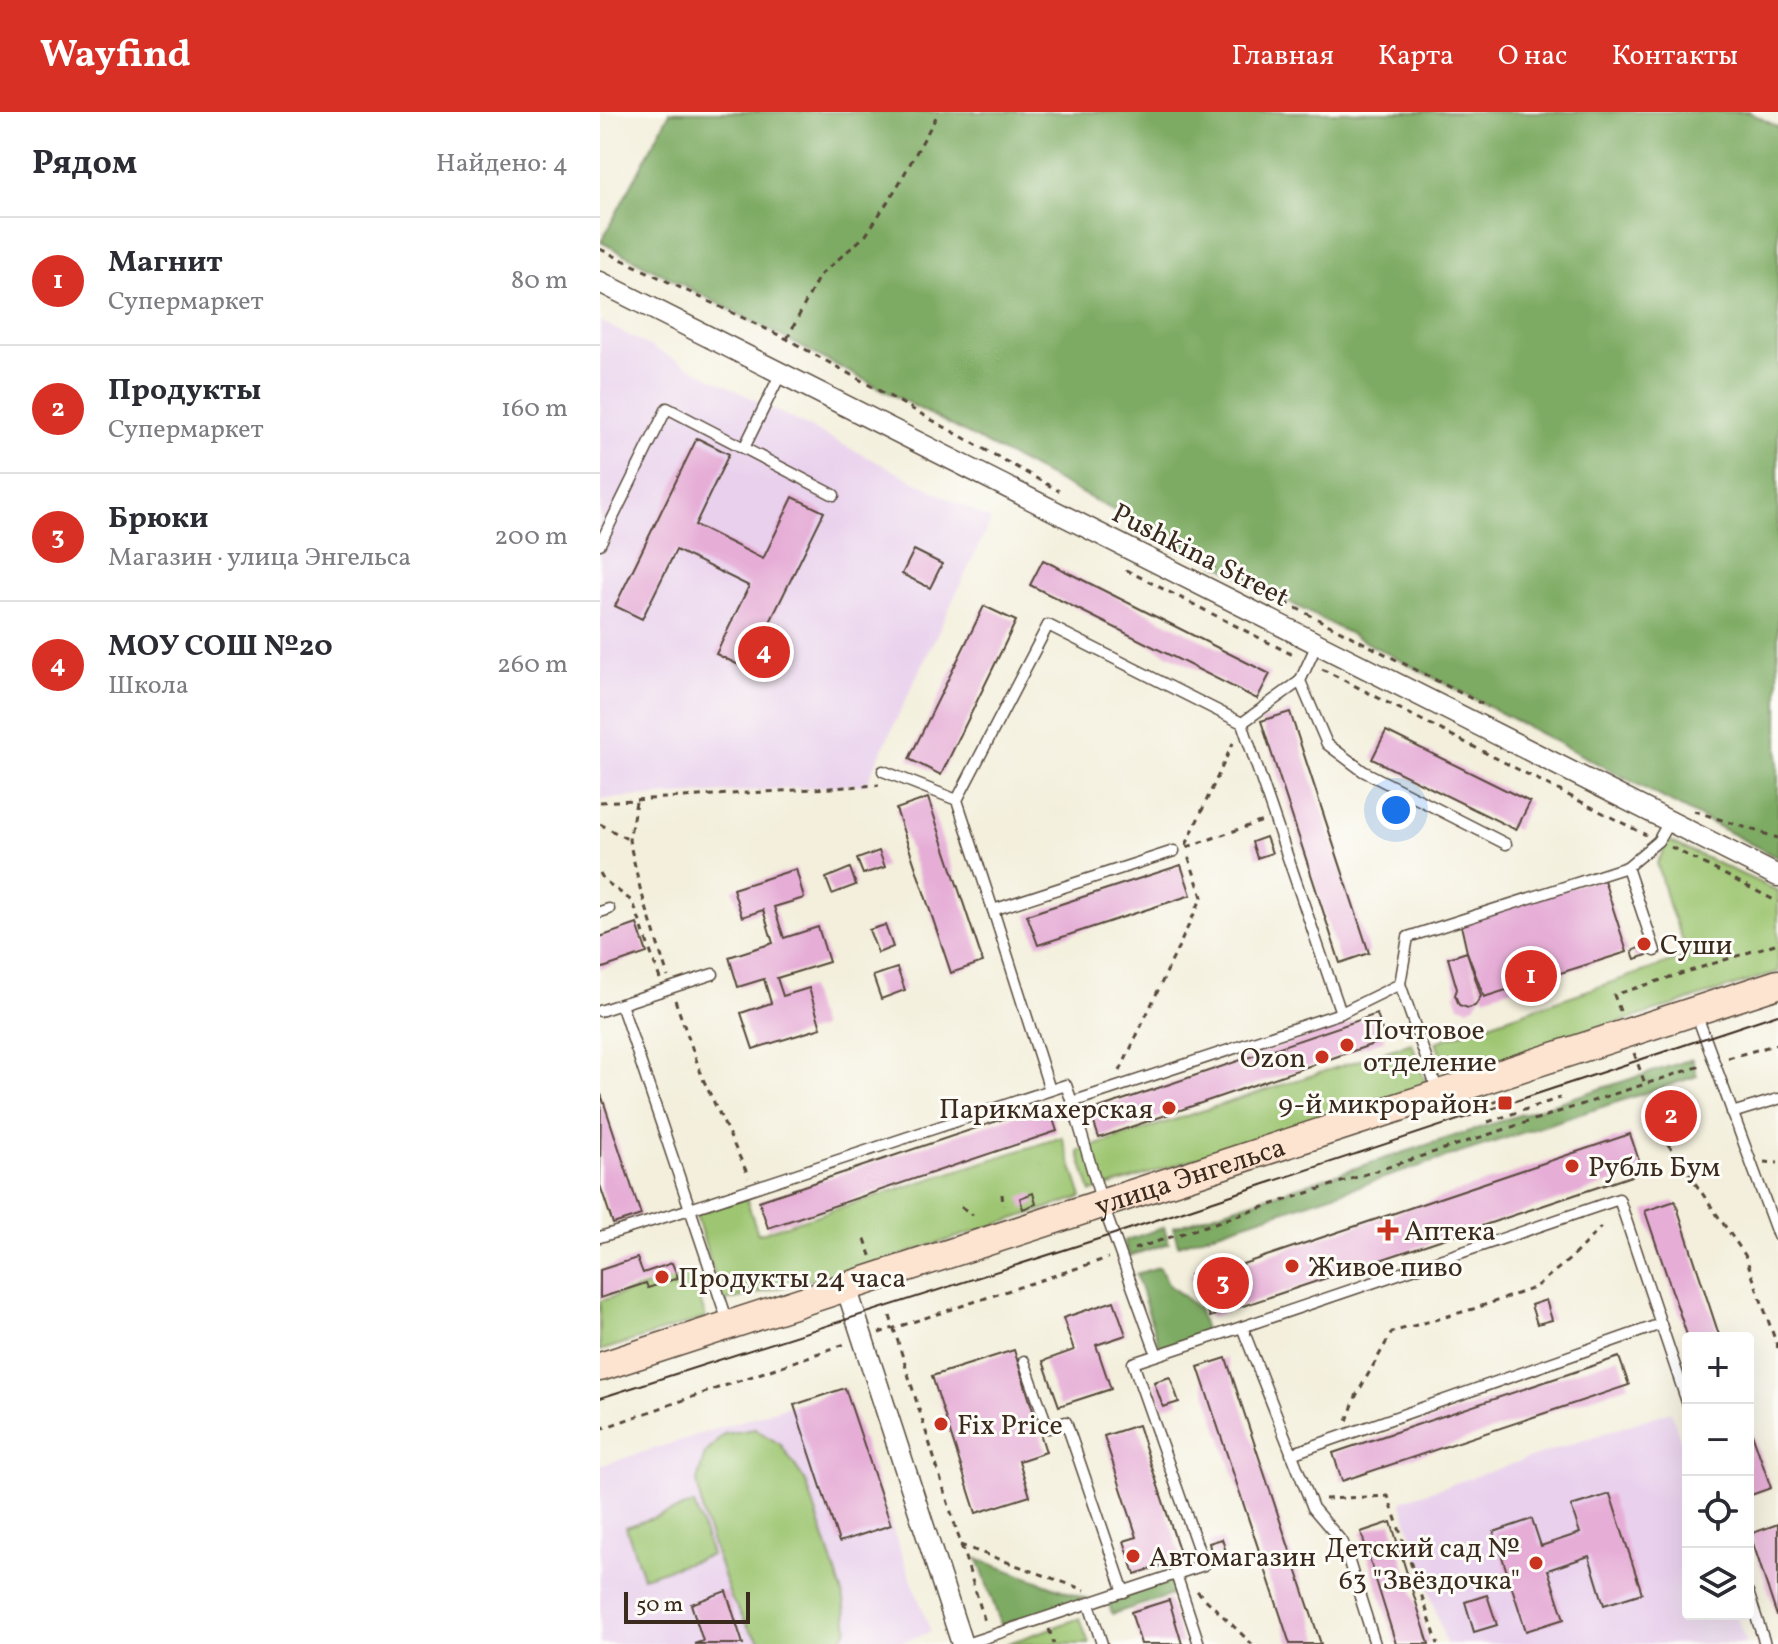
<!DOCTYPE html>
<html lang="ru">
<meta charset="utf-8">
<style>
body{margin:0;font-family:Vollkorn,serif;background:#f7f7f7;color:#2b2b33}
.controls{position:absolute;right:24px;bottom:24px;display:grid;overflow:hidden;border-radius:8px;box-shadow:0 8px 32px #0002}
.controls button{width:72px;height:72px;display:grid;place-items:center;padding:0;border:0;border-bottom:2px solid #e1e1e2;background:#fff;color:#2b2b33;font:40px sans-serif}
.scale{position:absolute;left:24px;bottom:20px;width:126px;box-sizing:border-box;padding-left:8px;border:4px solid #3b2a1e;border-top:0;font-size:22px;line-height:28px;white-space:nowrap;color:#3b2a1e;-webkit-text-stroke:6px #fdfcf7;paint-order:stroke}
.you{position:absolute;left:796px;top:698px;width:28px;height:28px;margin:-20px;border:6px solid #fff;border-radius:50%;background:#1a73e8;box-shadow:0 0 0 12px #1a73e833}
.badge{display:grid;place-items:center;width:52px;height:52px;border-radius:50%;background:#d93025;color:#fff;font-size:26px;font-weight:700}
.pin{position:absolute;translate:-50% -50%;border:4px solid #fff;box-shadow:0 2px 8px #0006}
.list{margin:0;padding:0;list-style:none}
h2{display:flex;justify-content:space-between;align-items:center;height:104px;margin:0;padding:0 32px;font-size:34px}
h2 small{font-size:26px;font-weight:400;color:#7c7c81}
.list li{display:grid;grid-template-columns:52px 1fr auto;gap:24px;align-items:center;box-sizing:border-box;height:128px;padding:0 32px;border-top:2px solid #e1e1e2}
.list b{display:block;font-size:30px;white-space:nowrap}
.list p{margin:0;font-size:26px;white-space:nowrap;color:#7c7c81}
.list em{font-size:26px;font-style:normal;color:#7c7c81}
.icon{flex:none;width:44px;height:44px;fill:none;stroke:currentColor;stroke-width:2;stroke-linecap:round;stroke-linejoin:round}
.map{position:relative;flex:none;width:1178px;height:1532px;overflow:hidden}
header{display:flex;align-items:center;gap:48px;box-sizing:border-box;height:112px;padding:0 40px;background:#d93025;color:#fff}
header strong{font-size:38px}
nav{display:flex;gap:44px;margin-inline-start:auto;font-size:28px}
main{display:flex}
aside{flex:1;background:#fff}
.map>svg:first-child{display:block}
</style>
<header>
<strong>Wayfind</strong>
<nav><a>Главная</a><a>Карта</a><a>О нас</a><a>Контакты</a></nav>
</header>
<main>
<aside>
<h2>Рядом<small>Найдено: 4</small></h2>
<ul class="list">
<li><span class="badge">1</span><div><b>Магнит</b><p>Супермаркет</p></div><em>80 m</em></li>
<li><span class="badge">2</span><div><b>Продукты</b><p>Супермаркет</p></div><em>160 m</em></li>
<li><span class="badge">3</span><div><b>Брюки</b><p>Магазин · улица Энгельса</p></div><em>200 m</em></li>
<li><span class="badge">4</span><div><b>МОУ СОШ №20</b><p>Школа</p></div><em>260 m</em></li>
</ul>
</aside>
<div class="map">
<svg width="1178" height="1532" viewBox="0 0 1178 1532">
<rect width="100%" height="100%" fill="#fdfcf7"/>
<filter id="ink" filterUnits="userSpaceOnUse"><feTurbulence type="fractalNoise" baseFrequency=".0125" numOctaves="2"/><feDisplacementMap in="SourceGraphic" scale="16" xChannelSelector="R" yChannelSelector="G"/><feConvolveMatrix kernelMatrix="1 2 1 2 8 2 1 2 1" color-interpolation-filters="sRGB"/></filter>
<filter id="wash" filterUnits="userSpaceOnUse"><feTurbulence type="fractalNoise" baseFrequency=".006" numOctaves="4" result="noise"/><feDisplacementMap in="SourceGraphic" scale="32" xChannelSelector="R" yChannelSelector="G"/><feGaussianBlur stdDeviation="1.8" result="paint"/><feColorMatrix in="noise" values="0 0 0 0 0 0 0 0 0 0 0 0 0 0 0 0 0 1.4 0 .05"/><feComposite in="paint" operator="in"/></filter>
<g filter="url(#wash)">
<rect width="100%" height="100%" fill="#f3efdc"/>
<g fill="#e9d1ed">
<polygon points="0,209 391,408 266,672 0,687"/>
<polygon points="245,1276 291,1413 331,1520 295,1532 0,1532 0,1354"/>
<polygon points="1071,1299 1088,1352 1088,1502 1136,1502 1146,1532 846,1532 801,1389"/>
</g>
<g fill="#9ec672" stroke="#6c7848" stroke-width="2">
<polygon points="1069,729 1178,779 1178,860 848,965 836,930 1089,844 1067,789 1057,751"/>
<polygon points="812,931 826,973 491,1080 478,1039"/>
<polygon points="462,1025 482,1085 274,1152 122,1190 96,1102 146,1086 158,1122"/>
<polygon points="91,1160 106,1206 0,1239 0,1189"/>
<polygon points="155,1317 181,1333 206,1370 243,1482 248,1516 238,1532 164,1532 150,1518 131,1486 104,1408 97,1369 105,1342 124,1322"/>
<polygon points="94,1392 111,1443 43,1465 26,1415"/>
<polygon points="480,1506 489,1532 406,1532"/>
</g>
<g fill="#7eab64" stroke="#5c6a41" stroke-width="2">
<polygon points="70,0 1149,0 1178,15 1178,746 1,130"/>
<polygon points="1092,947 1097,964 578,1133 573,1115"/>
<polygon points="564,1115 569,1131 529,1144 524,1129"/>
<polygon points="559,1155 569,1173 598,1196 606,1221 560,1237 536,1162"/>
<polygon points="378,1447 486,1487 401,1513"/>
<polygon points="573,1467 578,1481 512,1502 508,1488"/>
</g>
<g id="blocks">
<g fill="#e6aed7">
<polygon points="97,326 129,342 95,413 163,447 193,385 224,400 147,557 116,542 149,474 76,438 42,507 15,494"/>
<polygon points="314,438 342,452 330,476 302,462"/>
<polygon points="443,448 670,562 657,587 430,473"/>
<polygon points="384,494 416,509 341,663 309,647"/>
<polygon points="690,600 769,841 740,851 661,609"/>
<polygon points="786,619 930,690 916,718 772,647"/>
<polygon points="328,686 383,850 351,861 296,697"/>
<polygon points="666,725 672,741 657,746 652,730"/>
<polygon points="279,739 285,755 263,762 257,747"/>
<polygon points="581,753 591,783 438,833 427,803"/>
<polygon points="250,756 256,773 232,782 226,766"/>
<polygon points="196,757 204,786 174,795 184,826 218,815 229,850 177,866 183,884 209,876 221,916 153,937 141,901 171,891 164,867 138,875 129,845 173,831 163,798 142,805 133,777"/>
<polygon points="1003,765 1027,840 884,885 867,840 860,809"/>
<polygon points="37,812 47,841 0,857 0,825"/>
<polygon points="285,813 293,835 278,841 269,818"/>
<polygon points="1044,834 1047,843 1035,847 1032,839"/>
<polygon points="867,840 881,884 875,894 868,896 859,893 855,883 857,877 848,846"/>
<polygon points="297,856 305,878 281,887 273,864"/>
<polygon points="777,902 785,928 499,1026 490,999"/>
<polygon points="1,982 41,1103 13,1112 0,1073"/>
<polygon points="448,992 457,1019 168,1116 159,1089"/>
<polygon points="1030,1022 1043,1060 610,1205 597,1166 592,1168 590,1163 598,1160 601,1166"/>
<polygon points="433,1081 436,1092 423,1097 420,1086"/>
<polygon points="1075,1089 1120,1226 1088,1226 1045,1099"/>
<polygon points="37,1146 43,1161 72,1151 78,1166 48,1176 46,1171 0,1186 0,1158"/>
<polygon points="946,1188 952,1208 937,1212 931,1193"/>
<polygon points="514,1189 526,1223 496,1233 511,1277 459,1294 443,1249 474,1238 463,1206"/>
<polygon points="414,1238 446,1340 419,1349 430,1384 376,1401 332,1264"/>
<polygon points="1019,1245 1029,1273 742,1369 733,1341"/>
<polygon points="626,1246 721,1532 690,1532 598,1255"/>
<polygon points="570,1265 579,1290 563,1295 554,1270"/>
<polygon points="245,1276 291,1413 239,1430 194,1293"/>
<polygon points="1148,1310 1171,1376 1148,1384"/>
<polygon points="538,1313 582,1447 535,1462 524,1429 537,1425 504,1324"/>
<polygon points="1010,1382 1042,1481 1004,1493 989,1444 948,1458 964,1507 926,1519 894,1420 932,1407 941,1434 980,1421 971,1394"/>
<polygon points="791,1410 829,1532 796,1532 761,1420"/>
<polygon points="1178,1412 1178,1504 1177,1504 1150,1422"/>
<polygon points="622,1427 626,1440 612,1444 609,1431"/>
<polygon points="126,1479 143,1532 94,1532 103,1529 91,1492"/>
<polygon points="887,1483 897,1513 874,1520 865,1490"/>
<polygon points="569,1488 582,1532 541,1532 531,1500"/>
</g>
</g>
</g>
<g filter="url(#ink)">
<use href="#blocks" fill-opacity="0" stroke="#57483a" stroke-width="2"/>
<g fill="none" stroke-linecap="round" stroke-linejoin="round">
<g stroke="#57483a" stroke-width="13">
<g id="lane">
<polyline points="144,336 181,261"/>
<polyline points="0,432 67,296 234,383"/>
<polyline points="717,532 700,569 727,632 763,659 906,732"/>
<polyline points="642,611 700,569"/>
<polyline points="283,659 357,688"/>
<polyline points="574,739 393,798 357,688 448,513 642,611 741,901"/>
<polyline points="1027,755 1055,839"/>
<polyline points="393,798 450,978"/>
<polyline points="0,800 9,797"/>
<polyline points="800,872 838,980"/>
<polyline points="21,892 113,862"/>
<polyline points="0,899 21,892 90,1097 466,973 472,990 741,901 800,872 808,825 1027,755 1058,729 1069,710"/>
<polyline points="1096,901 1178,1124"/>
<polyline points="472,990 502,1091 557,1243"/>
<polyline points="1132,1001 1178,987"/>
<polyline points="0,1125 90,1097 128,1210"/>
<polyline points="642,1215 1019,1087 1088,1293"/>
<polyline points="424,1249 448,1316 466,1310 524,1480"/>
<polyline points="691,1342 1061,1212"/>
<polyline points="1148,1480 1165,1532"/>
<polyline points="489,1492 502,1532"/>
<polyline points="366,1532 576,1462"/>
<polyline points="599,1532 576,1462 604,1453 533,1251 642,1215 713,1396 743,1431 775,1532"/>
</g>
</g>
<g stroke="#57483a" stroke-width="23">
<g id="street">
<polyline points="0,170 1178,764"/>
<polyline points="246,1175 362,1532"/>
</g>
</g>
<g stroke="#57483a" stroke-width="31">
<g id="secondary">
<path id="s1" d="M 0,1255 L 1178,872"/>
</g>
</g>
<g stroke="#57483a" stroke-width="3" stroke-dasharray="6 6" stroke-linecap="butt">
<polyline points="0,137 187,227 459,379"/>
<polyline points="187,227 219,164 266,123 297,75 339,0"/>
<polyline points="577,438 667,481 888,595"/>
<polyline points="526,458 697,545"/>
<polyline points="722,557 1046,723"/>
<polyline points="0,690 279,673"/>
<polyline points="36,690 29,728 40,776 68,865"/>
<polyline points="1094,699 1178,726"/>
<polyline points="0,712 29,728"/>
<polyline points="586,733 633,631"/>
<polyline points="587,735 663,709"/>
<polyline points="1071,735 1178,790"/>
<polyline points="0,761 4,768 33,790 60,867"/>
<polyline points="75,888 103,967 149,1065"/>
<polyline points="1020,899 1014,883 1178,831"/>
<polyline points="1034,941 1045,972"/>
<polyline points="1128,946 1178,932"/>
<polyline points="520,959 602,785 587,740"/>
<polyline points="882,994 907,986"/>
<polyline points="888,1010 960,986"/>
<polyline points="1061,1022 1145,1143 1178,1236"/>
<polyline points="1164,1050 1178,1051"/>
<polyline points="402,1082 403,1094"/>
<polyline points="361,1095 373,1103"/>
<polyline points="265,1127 272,1146"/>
<polyline points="534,1137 1101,954"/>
<polyline points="290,1204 386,1513"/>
<polyline points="279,1221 508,1146"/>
<polyline points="747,1309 756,1284 792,1220 873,1197 934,1176 970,1147 1001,1115"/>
<polyline points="0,1317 245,1232"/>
<polyline points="725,1387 788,1384 838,1532"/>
<polyline points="360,1433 485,1478"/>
<polyline points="597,1479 652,1532"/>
<polyline points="449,1517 454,1532"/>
</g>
<use href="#lane" stroke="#fff" stroke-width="10"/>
<use href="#street" stroke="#fff" stroke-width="20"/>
<use href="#secondary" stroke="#fde4d0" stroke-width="28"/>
<polyline stroke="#3b2a1e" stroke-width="2" points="0,1286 514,1122 1178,902"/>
</g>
</g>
<g fill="#c8321e" stroke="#fdfcf7" stroke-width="3">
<circle cx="1044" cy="832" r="8"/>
<circle cx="747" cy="933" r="8"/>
<circle cx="722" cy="945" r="8"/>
<rect x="897" y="983" width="16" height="16" rx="4"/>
<circle cx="569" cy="996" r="8"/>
<circle cx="972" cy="1054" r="8"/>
<path d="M784 1106h8v8h8v8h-8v8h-8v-8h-8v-8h8z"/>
<circle cx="692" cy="1154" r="8"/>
<circle cx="62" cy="1165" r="8"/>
<circle cx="341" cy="1312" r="8"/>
<circle cx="533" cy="1444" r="8"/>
<circle cx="936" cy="1451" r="8"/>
</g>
<g text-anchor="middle" stroke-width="6" stroke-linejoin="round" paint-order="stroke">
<g font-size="28" fill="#3b2a1e" stroke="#fdfcf7">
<text transform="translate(601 442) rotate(27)" y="10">Pushkina Street</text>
<text dy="10" stroke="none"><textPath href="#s1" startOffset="620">улица Энгельса</textPath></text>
</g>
<g font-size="28" fill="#3b2a1e" stroke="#fdfcf7" text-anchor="start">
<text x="1060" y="842">Суши</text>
<text x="763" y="927">Почтовое<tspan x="763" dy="32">отделение</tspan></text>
<text x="706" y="955" text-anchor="end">Ozon</text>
<text x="889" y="1001" text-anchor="end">9-й микрорайон</text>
<text x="553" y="1006" text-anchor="end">Парикмахерская</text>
<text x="988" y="1064">Рубль Бум</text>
<text x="804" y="1128">Аптека</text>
<text x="708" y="1164">Живое пиво</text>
<text x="78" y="1175">Продукты 24 часа</text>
<text x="357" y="1322">Fix Price</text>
<text x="920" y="1445" text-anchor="end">Детский сад №<tspan x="920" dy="32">63 "Звёздочка"</tspan></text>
<text x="549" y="1454">Автомагазин</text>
</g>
</g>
</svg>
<div class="controls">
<button>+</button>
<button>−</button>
<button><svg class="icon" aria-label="locate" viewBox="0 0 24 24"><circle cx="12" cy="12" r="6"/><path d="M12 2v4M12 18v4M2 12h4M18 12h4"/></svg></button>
<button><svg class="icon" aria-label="layers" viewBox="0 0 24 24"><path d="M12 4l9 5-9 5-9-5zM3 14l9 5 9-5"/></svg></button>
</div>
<div class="scale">50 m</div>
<div class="you"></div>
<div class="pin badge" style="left:931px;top:864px">1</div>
<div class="pin badge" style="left:1071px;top:1004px">2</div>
<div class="pin badge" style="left:623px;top:1171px">3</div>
<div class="pin badge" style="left:164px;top:540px">4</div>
</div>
</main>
